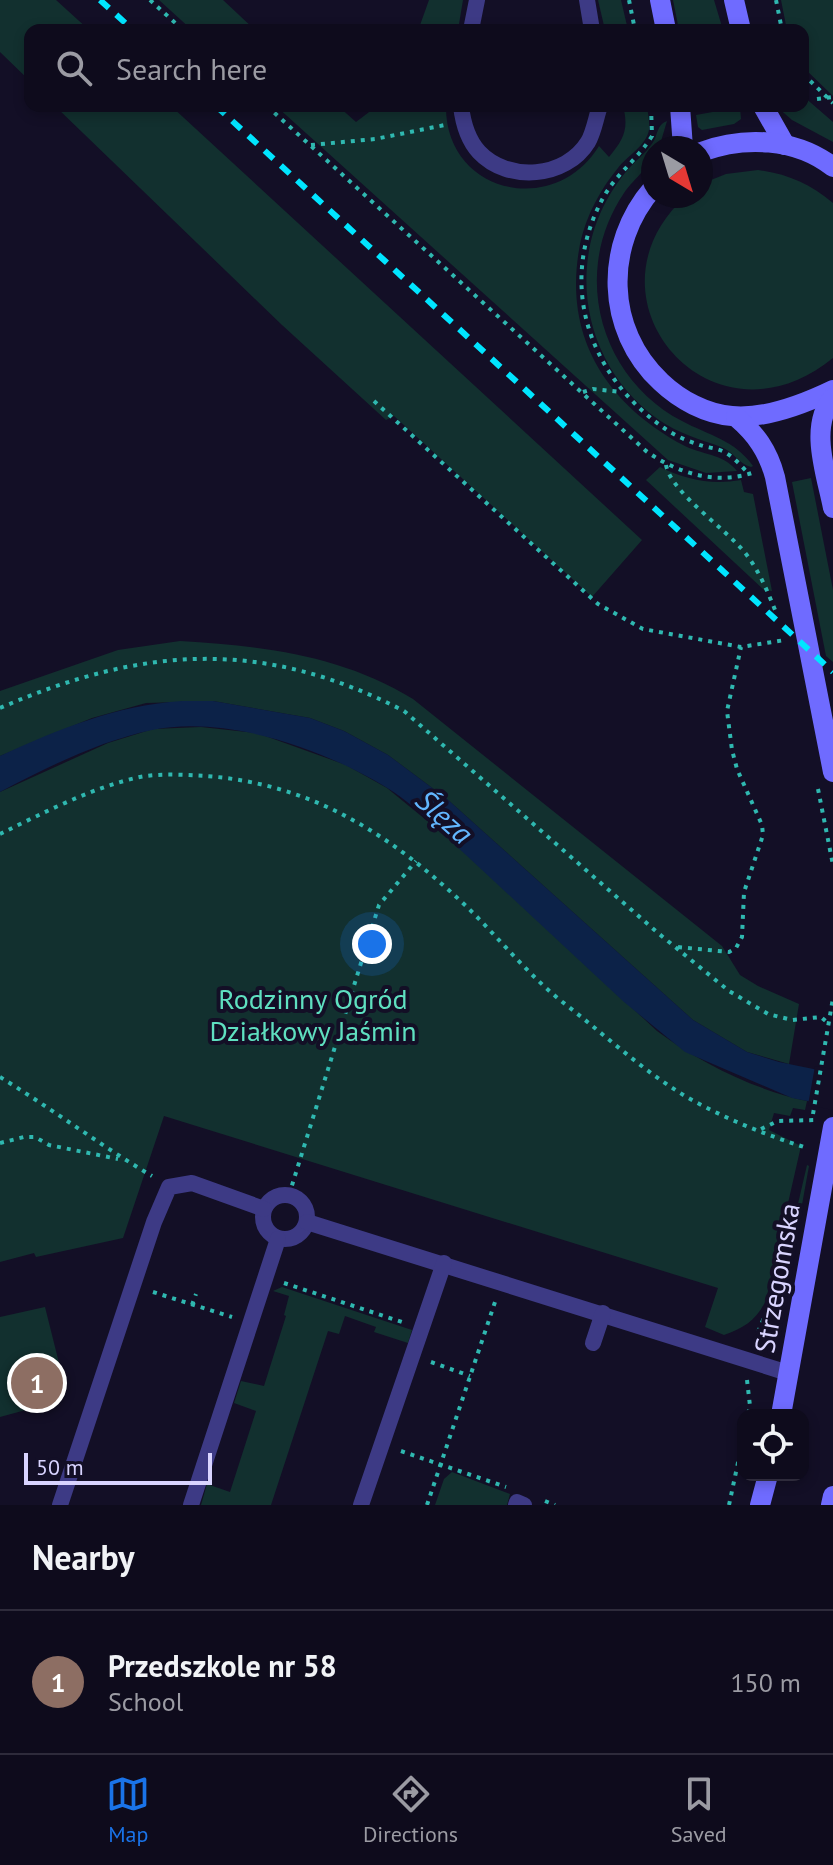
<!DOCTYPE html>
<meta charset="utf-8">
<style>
body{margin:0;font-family:"PT Sans",sans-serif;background:#171425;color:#f1f3f6}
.controls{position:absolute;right:24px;bottom:24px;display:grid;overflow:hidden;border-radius:16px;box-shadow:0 4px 12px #0003}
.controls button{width:72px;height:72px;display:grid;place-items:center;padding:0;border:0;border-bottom:2px solid #2e2b3b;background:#0e0b1c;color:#f1f3f6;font:40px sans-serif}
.compass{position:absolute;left:641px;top:136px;width:72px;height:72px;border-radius:50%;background:#0e0b1c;box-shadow:0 4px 12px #0003;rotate:142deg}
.scale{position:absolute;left:24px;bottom:20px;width:188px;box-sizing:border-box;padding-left:8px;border:4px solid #d9d4ff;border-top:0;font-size:22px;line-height:28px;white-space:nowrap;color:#d9d4ff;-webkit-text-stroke:6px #130f26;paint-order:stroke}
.you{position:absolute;left:372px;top:944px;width:28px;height:28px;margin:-20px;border:6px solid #fff;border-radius:50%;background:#1a73e8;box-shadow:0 0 0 12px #1a73e833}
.badge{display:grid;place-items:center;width:52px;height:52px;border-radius:50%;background:#1a73e8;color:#fff;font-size:26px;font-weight:700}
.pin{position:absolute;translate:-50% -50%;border:4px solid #fff;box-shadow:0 2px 8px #0006}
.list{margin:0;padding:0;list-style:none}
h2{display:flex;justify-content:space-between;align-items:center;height:104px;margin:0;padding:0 32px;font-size:34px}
h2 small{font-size:26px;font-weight:400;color:#9b9ba3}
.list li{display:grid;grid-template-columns:52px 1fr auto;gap:24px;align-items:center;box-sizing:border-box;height:144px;padding:0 32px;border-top:2px solid #2e2b3b}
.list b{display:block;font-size:30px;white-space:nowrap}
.list p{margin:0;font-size:26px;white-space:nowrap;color:#9b9ba3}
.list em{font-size:26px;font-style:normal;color:#9b9ba3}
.icon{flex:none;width:44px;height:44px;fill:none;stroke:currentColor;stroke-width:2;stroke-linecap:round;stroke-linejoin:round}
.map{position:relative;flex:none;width:833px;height:1505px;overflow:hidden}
.search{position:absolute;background:#0e0b1c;box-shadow:0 4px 12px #0003;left:24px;right:24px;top:24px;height:88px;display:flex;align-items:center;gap:20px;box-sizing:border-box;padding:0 28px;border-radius:16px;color:#9b9ba3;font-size:30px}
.sheet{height:248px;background:#0e0b1c}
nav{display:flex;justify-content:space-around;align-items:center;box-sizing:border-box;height:112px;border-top:2px solid #2e2b3b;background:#0e0b1c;font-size:22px;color:#9b9ba3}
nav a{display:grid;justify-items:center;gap:4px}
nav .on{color:#1a73e8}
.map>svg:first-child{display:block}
</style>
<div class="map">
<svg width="833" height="1505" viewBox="0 0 833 1505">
<rect width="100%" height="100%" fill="#130f26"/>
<g fill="#12302f">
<polygon points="0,0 56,0 89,30 30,30 30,81 0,52"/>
<polygon points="159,0 223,0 255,30 192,30"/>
<polygon points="429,0 463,0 458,30 419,28"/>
<polygon points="598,0 621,0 628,30 605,30"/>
<polygon points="673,0 714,0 723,30 679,30"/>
<polygon points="781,0 833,0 833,96 803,67 803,30 787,30"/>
<polygon points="803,96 833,122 833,142 792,120 776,106 803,106"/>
<polygon points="55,106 171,106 642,540 592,597 394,416 386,420 282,325"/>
<path d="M 276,106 L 338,106 L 356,122 L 377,106 L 446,106 C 445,193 554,219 599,146 L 609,157 C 624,139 629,129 623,106 L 647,106 C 648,114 650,123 649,130 C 646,146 627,156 618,168 C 599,191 584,220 579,250 C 564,338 607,404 683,445 C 701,455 723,453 737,471 L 706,473 L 668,460 Z"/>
<polygon points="740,107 741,119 734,124 702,130 698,127 696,115"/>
<path d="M 667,121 L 659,148 L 653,148 C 653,166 634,178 624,193 C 610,214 601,237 598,262 C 590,327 624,391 682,421 C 708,435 735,440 753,466 L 751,467 C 739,464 733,451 721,447 C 700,439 679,434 659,420 C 574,360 561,239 634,163 C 640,157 646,152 651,145 C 659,136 655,126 667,121 Z"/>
<path d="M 758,170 C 788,174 810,184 833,203 L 833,358 C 710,458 575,296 686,196 L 701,196 L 701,184 L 726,174 Z"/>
<path d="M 660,467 C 687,480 711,485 741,480 L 744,492 L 753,494 L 772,591 L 764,590 L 646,480 Z"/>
<polygon points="811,478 833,590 833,662 826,656 792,482"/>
<path d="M 180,641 C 263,646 341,655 413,699 L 722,946 L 740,975 L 758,986 L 799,1004 L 789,1064 L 747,1052 L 693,1020 L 447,799 L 388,755 L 344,731 L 310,718 L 213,701 L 146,703 L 92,718 L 0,756 L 0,691 L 118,650 Z"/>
<path d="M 201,727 L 257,733 L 346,765 L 387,788 L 459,847 L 657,1031 C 700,1063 755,1090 807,1101 L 805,1110 L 793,1108 L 790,1116 L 774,1113 L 769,1130 L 801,1146 L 766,1300 C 757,1320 744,1328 724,1335 L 705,1327 L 718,1288 L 164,1116 L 123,1238 L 36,1257 L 34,1253 L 0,1262 L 0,792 L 108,743 L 153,729 Z"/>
<polygon points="807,1165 809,1166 786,1293 778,1312 767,1324 775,1303"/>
<polygon points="282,1287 412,1330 408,1343 374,1332 376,1327 345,1316 339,1334 328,1331 271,1505 201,1505 207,1484 230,1492 256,1411 234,1403 241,1381 264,1386 286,1316 284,1315 289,1296 273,1291"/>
<polygon points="45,1307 60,1367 37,1374 44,1405 0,1417 0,1317"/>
<polygon points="452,1472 510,1494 507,1505 435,1505 444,1479"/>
</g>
<path fill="#0c2248" d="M 182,701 L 213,701 L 310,718 L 344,731 L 388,755 L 447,799 L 693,1020 L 747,1052 L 779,1062 L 833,1073 L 833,1106 L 792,1098 L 685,1052 L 624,1002 L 423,815 C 411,805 398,794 384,786 C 321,748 226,715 152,730 C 100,741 47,767 0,792 L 0,756 C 59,729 117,705 182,701 Z"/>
<polygon fill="#130f26" points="815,1066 833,1069 833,1110 808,1105"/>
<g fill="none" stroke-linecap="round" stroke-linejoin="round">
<g stroke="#2fb8b0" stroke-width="4" stroke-dasharray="4 6" stroke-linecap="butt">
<polyline points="150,0 183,30"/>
<polyline points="629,0 635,30"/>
<polyline points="776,0 782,30"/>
<polyline points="803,74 833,103"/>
<polyline points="817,99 833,97"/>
<path d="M 267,106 L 646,451 C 677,473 715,485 752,473"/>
<path d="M 651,106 L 652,136 C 638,159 616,174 603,198 C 557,283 588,375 664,428 C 675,436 690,442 703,446 C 711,448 720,449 726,453 C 735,458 742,467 749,474"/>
<polyline points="311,145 375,139 445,125"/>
<polyline points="583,392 593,389 622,392"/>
<polyline points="374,401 598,604 643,629 741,647 785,640"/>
<path d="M 666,465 C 671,493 727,529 746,554 C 759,571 767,590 775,610 L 779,613"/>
<path d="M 0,708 C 143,646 263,638 404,711 L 658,933 L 729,991 L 768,1014 L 792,1020 L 821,1017 L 829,1024"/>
<polyline points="818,789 833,865"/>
<path d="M 0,834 C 43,813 93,787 140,777 C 161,773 185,775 206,776 C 313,784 391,835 466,906 C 499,938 529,976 565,1004 C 605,1035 642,1070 685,1096 C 723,1118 766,1135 807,1148"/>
<polyline points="678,947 729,952 736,948 742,937 744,892 763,835 762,825 737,769 732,750 727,711 741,647"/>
<path d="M 0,1077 C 52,1109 100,1145 152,1176"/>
<polyline points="813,1114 833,998"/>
<polyline points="761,1129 778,1121 815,1120"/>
<polyline points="0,1143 24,1137 35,1137 49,1145 118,1159"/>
<polyline points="289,1195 379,905 416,861"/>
<polyline points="284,1283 405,1323"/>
<polyline points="153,1292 232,1317"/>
<polyline points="192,1305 196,1294"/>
<polyline points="758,1332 766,1313 794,1205"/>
<polyline points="431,1362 470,1376"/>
<polyline points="747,1380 750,1406 748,1415"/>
<polyline points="401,1451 506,1487"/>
<polyline points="545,1501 555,1505"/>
<polyline points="427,1505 495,1302"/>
<polyline points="729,1505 743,1439"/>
</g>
<g stroke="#3d3a85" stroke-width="16">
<polyline points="587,0 592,30"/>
<polyline points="471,30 477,0"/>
<path d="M 461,106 C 463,123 467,139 479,152 C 508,183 566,178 588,142 C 594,132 596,117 600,106"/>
<circle cx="285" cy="1217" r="22"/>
<polyline points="307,1222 788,1373"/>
<polyline points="593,1343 603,1313"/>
<polyline points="60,1505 154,1222 169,1187 192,1183 264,1209"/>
<polyline points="191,1505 278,1239"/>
<polyline points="361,1505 444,1263"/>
<polyline points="516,1505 517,1502 524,1505"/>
</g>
<g stroke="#6f6bff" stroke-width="20">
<polyline points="660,0 666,30"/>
<polyline points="734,0 741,30"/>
<polyline points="680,106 683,148"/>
<polyline points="763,106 785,145"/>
<path d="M 701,152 C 744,136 796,138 833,167"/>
<path d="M 653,188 C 604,244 605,330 661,382 C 680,400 706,414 732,416 C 765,419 804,404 833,390"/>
<path d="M 833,398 C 808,426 827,476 833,508"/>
<path d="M 736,417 C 756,434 768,451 775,477 L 833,772"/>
<polyline points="781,1415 833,1127"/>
<polyline points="760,1505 768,1475"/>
<polyline points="831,1505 833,1496"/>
</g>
<g stroke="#00e5ff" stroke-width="6" stroke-dasharray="12 10" stroke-linecap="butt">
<polyline points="100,0 133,30"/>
<polyline points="216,106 833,672"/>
</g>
</g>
<g text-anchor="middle" stroke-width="8" stroke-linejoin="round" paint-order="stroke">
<g font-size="28" fill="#5fe0c0" stroke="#130f26">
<text x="313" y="1009">Rodzinny Ogród<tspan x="313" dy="32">Działkowy Jaśmin</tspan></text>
</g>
<g font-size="28" fill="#d9d4ff" stroke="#130f26">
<text transform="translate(777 1278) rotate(-80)" y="10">Strzegomska</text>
</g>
<g font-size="30" font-style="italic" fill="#62b6ff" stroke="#130f26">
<text transform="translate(444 817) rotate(42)" y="10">Ślęza</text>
</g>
</g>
</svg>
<div class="controls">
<button><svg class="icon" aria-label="locate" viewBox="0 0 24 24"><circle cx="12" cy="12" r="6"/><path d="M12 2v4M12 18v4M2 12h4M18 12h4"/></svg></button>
</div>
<svg class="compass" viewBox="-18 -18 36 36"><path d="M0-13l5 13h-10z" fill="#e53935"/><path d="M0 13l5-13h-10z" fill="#9b9ba3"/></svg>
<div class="scale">50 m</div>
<div class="you"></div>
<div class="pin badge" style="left:37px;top:1383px;background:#8d6e63">1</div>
<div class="search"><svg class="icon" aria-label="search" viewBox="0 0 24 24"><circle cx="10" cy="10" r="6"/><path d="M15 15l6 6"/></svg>Search here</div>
</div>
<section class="sheet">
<h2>Nearby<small></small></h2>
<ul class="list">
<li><span class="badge" style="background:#8d6e63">1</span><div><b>Przedszkole nr 58</b><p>School</p></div><em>150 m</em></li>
</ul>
</section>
<nav>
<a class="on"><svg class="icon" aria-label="map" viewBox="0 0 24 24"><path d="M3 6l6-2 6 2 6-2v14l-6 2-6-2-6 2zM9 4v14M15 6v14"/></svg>Map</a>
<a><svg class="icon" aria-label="directions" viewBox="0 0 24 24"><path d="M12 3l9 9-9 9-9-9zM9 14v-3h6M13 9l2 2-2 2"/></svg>Directions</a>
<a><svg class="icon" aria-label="saved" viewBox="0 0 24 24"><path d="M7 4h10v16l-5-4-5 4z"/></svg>Saved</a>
</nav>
